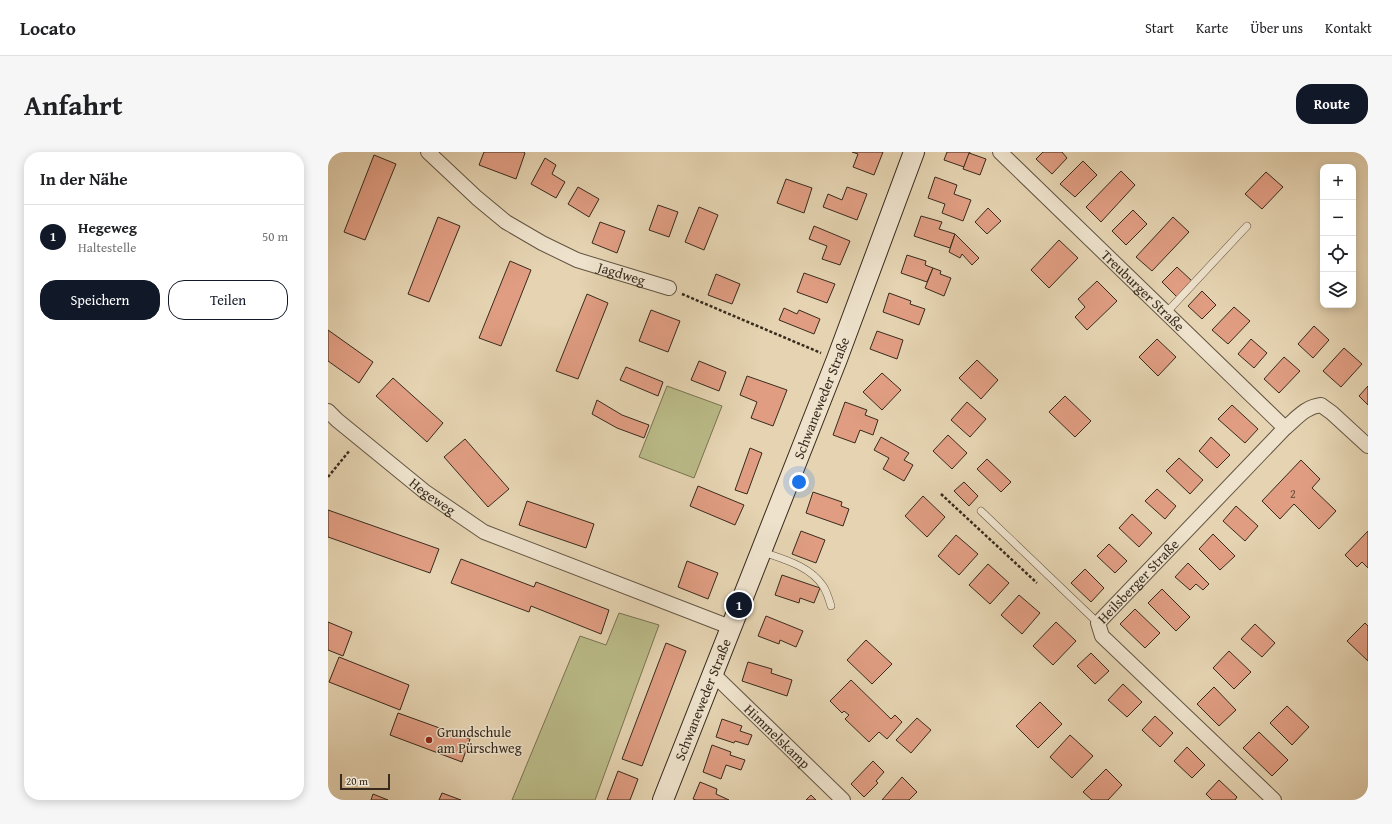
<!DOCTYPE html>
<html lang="de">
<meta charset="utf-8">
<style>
body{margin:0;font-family:"Gentium Book Plus",serif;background:#f6f6f6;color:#202124}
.controls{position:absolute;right:12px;top:12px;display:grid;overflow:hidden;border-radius:8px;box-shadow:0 2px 10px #0003}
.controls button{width:36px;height:36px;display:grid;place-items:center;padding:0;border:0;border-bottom:1px solid #e0e0e0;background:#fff;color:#202124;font:20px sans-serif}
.scale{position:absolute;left:12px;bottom:10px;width:50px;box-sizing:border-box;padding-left:4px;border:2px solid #382b1d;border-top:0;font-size:11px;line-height:14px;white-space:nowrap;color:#382b1d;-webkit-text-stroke:3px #eee2cc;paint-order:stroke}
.you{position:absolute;left:471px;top:330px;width:14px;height:14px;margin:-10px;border:3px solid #fff;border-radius:50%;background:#1a73e8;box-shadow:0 0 0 6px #1a73e833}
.badge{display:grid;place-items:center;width:26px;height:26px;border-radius:50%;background:#111827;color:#fff;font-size:13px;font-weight:700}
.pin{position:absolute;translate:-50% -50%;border:2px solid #fff;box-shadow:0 1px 4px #0006}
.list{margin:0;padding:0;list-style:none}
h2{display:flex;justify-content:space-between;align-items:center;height:52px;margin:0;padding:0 16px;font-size:17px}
h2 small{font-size:13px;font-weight:400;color:#757577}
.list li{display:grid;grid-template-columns:26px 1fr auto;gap:12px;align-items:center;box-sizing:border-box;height:64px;padding:0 16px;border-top:1px solid #e0e0e0}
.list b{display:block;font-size:15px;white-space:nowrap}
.list p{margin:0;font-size:13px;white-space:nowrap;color:#757577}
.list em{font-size:13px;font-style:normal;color:#757577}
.actions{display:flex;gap:8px;padding:12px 16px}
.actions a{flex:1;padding:9px 0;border:1px solid #111827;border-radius:16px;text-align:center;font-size:14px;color:#111827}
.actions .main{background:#111827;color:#fff}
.icon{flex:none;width:22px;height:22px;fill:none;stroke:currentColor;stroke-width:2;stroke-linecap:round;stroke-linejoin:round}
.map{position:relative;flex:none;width:1040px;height:648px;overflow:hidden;border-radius:16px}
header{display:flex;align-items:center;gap:24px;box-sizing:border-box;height:56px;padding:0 20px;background:#fff;border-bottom:1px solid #e0e0e0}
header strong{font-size:19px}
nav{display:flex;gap:22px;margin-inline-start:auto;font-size:14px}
.intro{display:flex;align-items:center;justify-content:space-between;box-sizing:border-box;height:96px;padding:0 24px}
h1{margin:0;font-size:28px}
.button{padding:10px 18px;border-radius:16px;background:#111827;color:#fff;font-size:14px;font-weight:700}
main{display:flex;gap:24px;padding:0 24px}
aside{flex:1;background:#fff;border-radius:16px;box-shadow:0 2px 10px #0003}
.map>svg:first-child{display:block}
</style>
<header>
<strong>Locato</strong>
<nav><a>Start</a><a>Karte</a><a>Über uns</a><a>Kontakt</a></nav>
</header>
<div class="intro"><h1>Anfahrt</h1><a class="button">Route</a></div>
<main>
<aside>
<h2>In der Nähe<small></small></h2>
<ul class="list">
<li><span class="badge">1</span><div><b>Hegeweg</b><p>Haltestelle</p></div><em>50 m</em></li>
</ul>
<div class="actions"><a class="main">Speichern</a><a>Teilen</a></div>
</aside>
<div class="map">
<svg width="1040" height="648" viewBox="0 0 1040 648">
<rect width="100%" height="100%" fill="#e5d3b1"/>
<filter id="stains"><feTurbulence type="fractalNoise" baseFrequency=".005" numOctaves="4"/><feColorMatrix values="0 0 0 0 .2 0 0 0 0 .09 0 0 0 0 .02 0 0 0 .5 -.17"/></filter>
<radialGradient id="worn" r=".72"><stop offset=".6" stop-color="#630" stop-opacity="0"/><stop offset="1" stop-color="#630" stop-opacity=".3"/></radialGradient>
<g fill="#babb88" stroke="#797352">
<polygon points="339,234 394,254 366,326 311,305"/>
<polygon points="291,461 331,473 267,648 184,648 252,484 278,493"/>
</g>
<g fill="#e09d82" stroke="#382b1d">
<polygon points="156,0 196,0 197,1 188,27 151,13"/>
<polygon points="524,0 555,0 546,23 525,15 530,2"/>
<polygon points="619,0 642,0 636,15 616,8"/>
<polygon points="715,0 734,0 739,6 724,22 708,7"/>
<polygon points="641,1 658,7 652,23 635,17"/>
<polygon points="46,3 68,12 37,88 16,80"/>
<polygon points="217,6 228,13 224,22 237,30 228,46 203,32"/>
<polygon points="755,9 769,23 747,45 732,32"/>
<polygon points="793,19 807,33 773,70 758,55"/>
<polygon points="938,20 955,35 934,57 917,42"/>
<polygon points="607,25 629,33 626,42 643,48 635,69 614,61 617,52 600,46"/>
<polygon points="458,27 484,36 476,61 449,51"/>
<polygon points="250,35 271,47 261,65 240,52"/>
<polygon points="519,35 539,42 529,68 495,55 500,42 514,48"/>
<polygon points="330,53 350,60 341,85 321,78"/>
<polygon points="371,55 390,63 376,98 357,90"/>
<polygon points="660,56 673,69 659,82 647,70"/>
<polygon points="805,58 819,72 798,93 784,79"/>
<polygon points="593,64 614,70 611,77 627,82 622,96 586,84"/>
<polygon points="110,65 132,74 101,150 80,142"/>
<polygon points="845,65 861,80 824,119 808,105"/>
<polygon points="272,70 297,79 289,101 264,91"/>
<polygon points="486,74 522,89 512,113 494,107 499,94 481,87"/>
<polygon points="627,82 651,106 644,113 634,102 632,106 621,100"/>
<polygon points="731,88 750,106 721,136 703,118"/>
<polygon points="579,103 598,109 597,113 605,116 599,130 573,121"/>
<polygon points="182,109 203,118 173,194 151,186"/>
<polygon points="849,115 864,129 849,145 834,130"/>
<polygon points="605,116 613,119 612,122 623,126 616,144 597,136"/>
<polygon points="476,121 507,132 499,151 469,140"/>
<polygon points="388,122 412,132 404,152 380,143"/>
<polygon points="769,129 789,149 759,178 747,165 757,155 750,147"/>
<polygon points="874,139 888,153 874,167 860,154"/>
<polygon points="561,141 583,149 582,152 597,157 591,173 555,160"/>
<polygon points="259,142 280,151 250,227 228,219"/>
<polygon points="906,155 922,169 900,192 884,178"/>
<polygon points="456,156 469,162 471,158 492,167 486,182 451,168"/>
<polygon points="323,158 352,169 340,200 311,189"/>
<polygon points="986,174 1001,188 985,206 970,192"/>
<polygon points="0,178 45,210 31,231 0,209"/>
<polygon points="549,179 575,188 569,207 542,197"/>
<polygon points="829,187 848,205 830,224 811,205"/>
<polygon points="923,187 939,201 926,216 910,202"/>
<polygon points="1016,196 1034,212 1013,235 995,219"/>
<polygon points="956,205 972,219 951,241 936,227"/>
<polygon points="649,208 670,228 653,247 631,226"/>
<polygon points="371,209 398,220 391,239 363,228"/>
<polygon points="298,215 335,230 330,244 292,228"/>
<polygon points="554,221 573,238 554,258 535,240"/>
<polygon points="419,224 459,238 445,274 423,266 429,250 412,243"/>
<polygon points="65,226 115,271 99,290 48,244"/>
<polygon points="1040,234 1040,253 1031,244"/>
<polygon points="737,244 763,269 747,285 721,260"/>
<polygon points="269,248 294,263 321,273 316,286 289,276 264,262"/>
<polygon points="517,250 539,258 537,263 550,268 545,283 532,278 527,291 505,283"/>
<polygon points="639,250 658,267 642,285 623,268"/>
<polygon points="904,253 930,277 917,291 890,267"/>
<polygon points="620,283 639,301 624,317 605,299"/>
<polygon points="553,285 581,301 576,308 585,313 576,329 555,317 561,306 546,298"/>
<polygon points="883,285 902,303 889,316 871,299"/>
<polygon points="137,287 181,337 160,355 116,305"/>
<polygon points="422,296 434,301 419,342 407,338"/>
<polygon points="851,306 875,328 862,342 838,319"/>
<polygon points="659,307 683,330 673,340 649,317"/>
<polygon points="973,308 992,327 984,336 1008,359 991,377 966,352 952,367 934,349"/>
<polygon points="636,330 650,344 641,354 626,339"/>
<polygon points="370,334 416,353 407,373 362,354"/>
<polygon points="829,337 848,354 837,367 817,349"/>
<polygon points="485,340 514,350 513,354 521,357 515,374 478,361"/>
<polygon points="595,344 617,365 599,385 577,364"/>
<polygon points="199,349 266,372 258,396 191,373"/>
<polygon points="908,354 930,374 917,389 895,369"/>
<polygon points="0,358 111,397 102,421 0,385"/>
<polygon points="804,362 824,381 811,395 791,376"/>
<polygon points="473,379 497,388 488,411 464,402"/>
<polygon points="1040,379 1040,416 1034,410 1029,415 1017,403"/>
<polygon points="885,382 907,404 892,418 871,397"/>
<polygon points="628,383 650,402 631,423 610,404"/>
<polygon points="781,392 799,409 787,421 769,404"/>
<polygon points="133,407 206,435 208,430 281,458 273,482 203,454 201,460 123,431"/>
<polygon points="359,409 390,421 380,447 350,435"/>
<polygon points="860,411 881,432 875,438 868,432 862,438 847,425"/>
<polygon points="660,412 681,431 662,452 641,433"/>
<polygon points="757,417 776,436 763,450 743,431"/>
<polygon points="454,423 492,436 486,451 472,446 471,451 447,443"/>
<polygon points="834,437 862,465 848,479 820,451"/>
<polygon points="691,443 712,461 694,482 673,463"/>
<polygon points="807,457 832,481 817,496 792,472"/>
<polygon points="438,464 475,479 468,495 452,488 451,492 430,484"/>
<polygon points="0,470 24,480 15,504 0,498"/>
<polygon points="728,470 748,489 725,513 705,494"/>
<polygon points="1037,471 1040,474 1040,509 1019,489"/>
<polygon points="927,472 947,491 934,505 913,487"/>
<polygon points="538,488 564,512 544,532 519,508"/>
<polygon points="338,491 358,499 314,614 294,607"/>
<polygon points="901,499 923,520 906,537 885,516"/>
<polygon points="763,501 781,519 767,532 749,514"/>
<polygon points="11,505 81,533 72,558 1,530"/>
<polygon points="420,510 444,517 443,521 464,528 459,544 414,529"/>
<polygon points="523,528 563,567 567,563 574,570 559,587 551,580 541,590 517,567 521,563 516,559 514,561 502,549"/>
<polygon points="795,532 814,550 799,565 780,548"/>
<polygon points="886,535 908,558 891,574 869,552"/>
<polygon points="712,550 734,572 710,596 688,574"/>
<polygon points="959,554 981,575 964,593 942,571"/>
<polygon points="70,561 142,587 134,610 62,583"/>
<polygon points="827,564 845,581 832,595 814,578"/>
<polygon points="589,566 603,578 583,601 568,588"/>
<polygon points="394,567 414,574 412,579 424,583 420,593 407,589 406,591 388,585"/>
<polygon points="931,580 960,608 944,624 915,596"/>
<polygon points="742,583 765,604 744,626 722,605"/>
<polygon points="384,593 403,600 402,603 417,608 413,618 398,613 393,627 375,620"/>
<polygon points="859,595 877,613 864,626 846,609"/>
<polygon points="545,609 556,620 548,629 550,631 536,645 523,632"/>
<polygon points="778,617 794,633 780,648 764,648 755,640"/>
<polygon points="290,619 310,627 302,648 279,648"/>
<polygon points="574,625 589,640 581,648 554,648"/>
<polygon points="891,628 909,645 907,648 884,648 878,642"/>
<polygon points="372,630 389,637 388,642 401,648 368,648 365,647"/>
<polygon points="114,641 133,648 111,648"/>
<polygon points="45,642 60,648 43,648"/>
<polygon points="483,643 488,648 478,648"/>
</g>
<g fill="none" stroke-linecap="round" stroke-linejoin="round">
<g stroke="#635542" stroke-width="8">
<g id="lane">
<polyline points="838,161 919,74"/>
<polyline points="653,359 770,471"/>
<path d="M 435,400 C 455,407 482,414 495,434 C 499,440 501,447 503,454"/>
</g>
</g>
<g stroke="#635542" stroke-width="16">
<g id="street">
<path id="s1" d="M 100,0 L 149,46 L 178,70 L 214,91 L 249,108 L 341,136"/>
<path id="s2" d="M 672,0 L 957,276"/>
<path id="s3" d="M 0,259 L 9,268 L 96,339 L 156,380 L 402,475"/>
<path id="s4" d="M 384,521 L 515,648"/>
<path id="s5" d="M 946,648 L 774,484 L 770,471 L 957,276 C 969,266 977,255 993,253 L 1004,261 L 1040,294"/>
</g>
</g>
<g stroke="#382b1d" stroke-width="22">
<g id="secondary">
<path id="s6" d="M 335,648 L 509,207 L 586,0"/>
</g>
</g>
<g stroke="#382b1d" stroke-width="2.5" stroke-dasharray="3 2" stroke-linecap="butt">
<polyline points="354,142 493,201"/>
<polyline points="0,325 22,298"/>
<polyline points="613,342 709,431"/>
</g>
<use href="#lane" stroke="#eee2cc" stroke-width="7"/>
<use href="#street" stroke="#eee2cc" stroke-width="14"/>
<use href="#secondary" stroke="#eee2cc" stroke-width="20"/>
</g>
<circle fill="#8f2418" stroke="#eee2cc" stroke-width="1.5" cx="101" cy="588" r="4"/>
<g text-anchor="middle" stroke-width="3" stroke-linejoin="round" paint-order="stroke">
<g font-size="12" fill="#624836">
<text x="965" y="346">2</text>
</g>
<g font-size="14" fill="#382b1d" stroke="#eee2cc">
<text dy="5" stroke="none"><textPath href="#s1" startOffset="232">Jagdweg</textPath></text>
<text dy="5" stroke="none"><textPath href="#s2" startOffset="199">Treuburger Straße</textPath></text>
<text dy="5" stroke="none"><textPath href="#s6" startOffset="432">Schwaneweder Straße</textPath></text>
<text dy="5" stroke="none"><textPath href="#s3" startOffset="135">Hegeweg</textPath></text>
<text dy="5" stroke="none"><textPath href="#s5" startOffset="309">Heilsberger Straße</textPath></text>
<text dy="5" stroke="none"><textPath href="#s6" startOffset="108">Schwaneweder Straße</textPath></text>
<text dy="5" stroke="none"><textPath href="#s4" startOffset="91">Himmelskamp</textPath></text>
</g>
<g font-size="14" fill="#382b1d" stroke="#eee2cc" text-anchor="start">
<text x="109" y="585">Grundschule<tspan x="109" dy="16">am Pürschweg</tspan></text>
</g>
</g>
<rect width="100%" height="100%" filter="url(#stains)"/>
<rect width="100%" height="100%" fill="url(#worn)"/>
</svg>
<div class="controls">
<button>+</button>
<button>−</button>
<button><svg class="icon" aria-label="locate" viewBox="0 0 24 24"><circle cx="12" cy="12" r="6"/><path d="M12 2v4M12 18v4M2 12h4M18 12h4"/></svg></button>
<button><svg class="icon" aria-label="layers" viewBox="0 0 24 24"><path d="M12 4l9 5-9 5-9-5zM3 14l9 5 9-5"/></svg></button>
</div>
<div class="scale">20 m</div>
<div class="you"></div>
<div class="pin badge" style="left:411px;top:453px">1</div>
</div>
</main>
